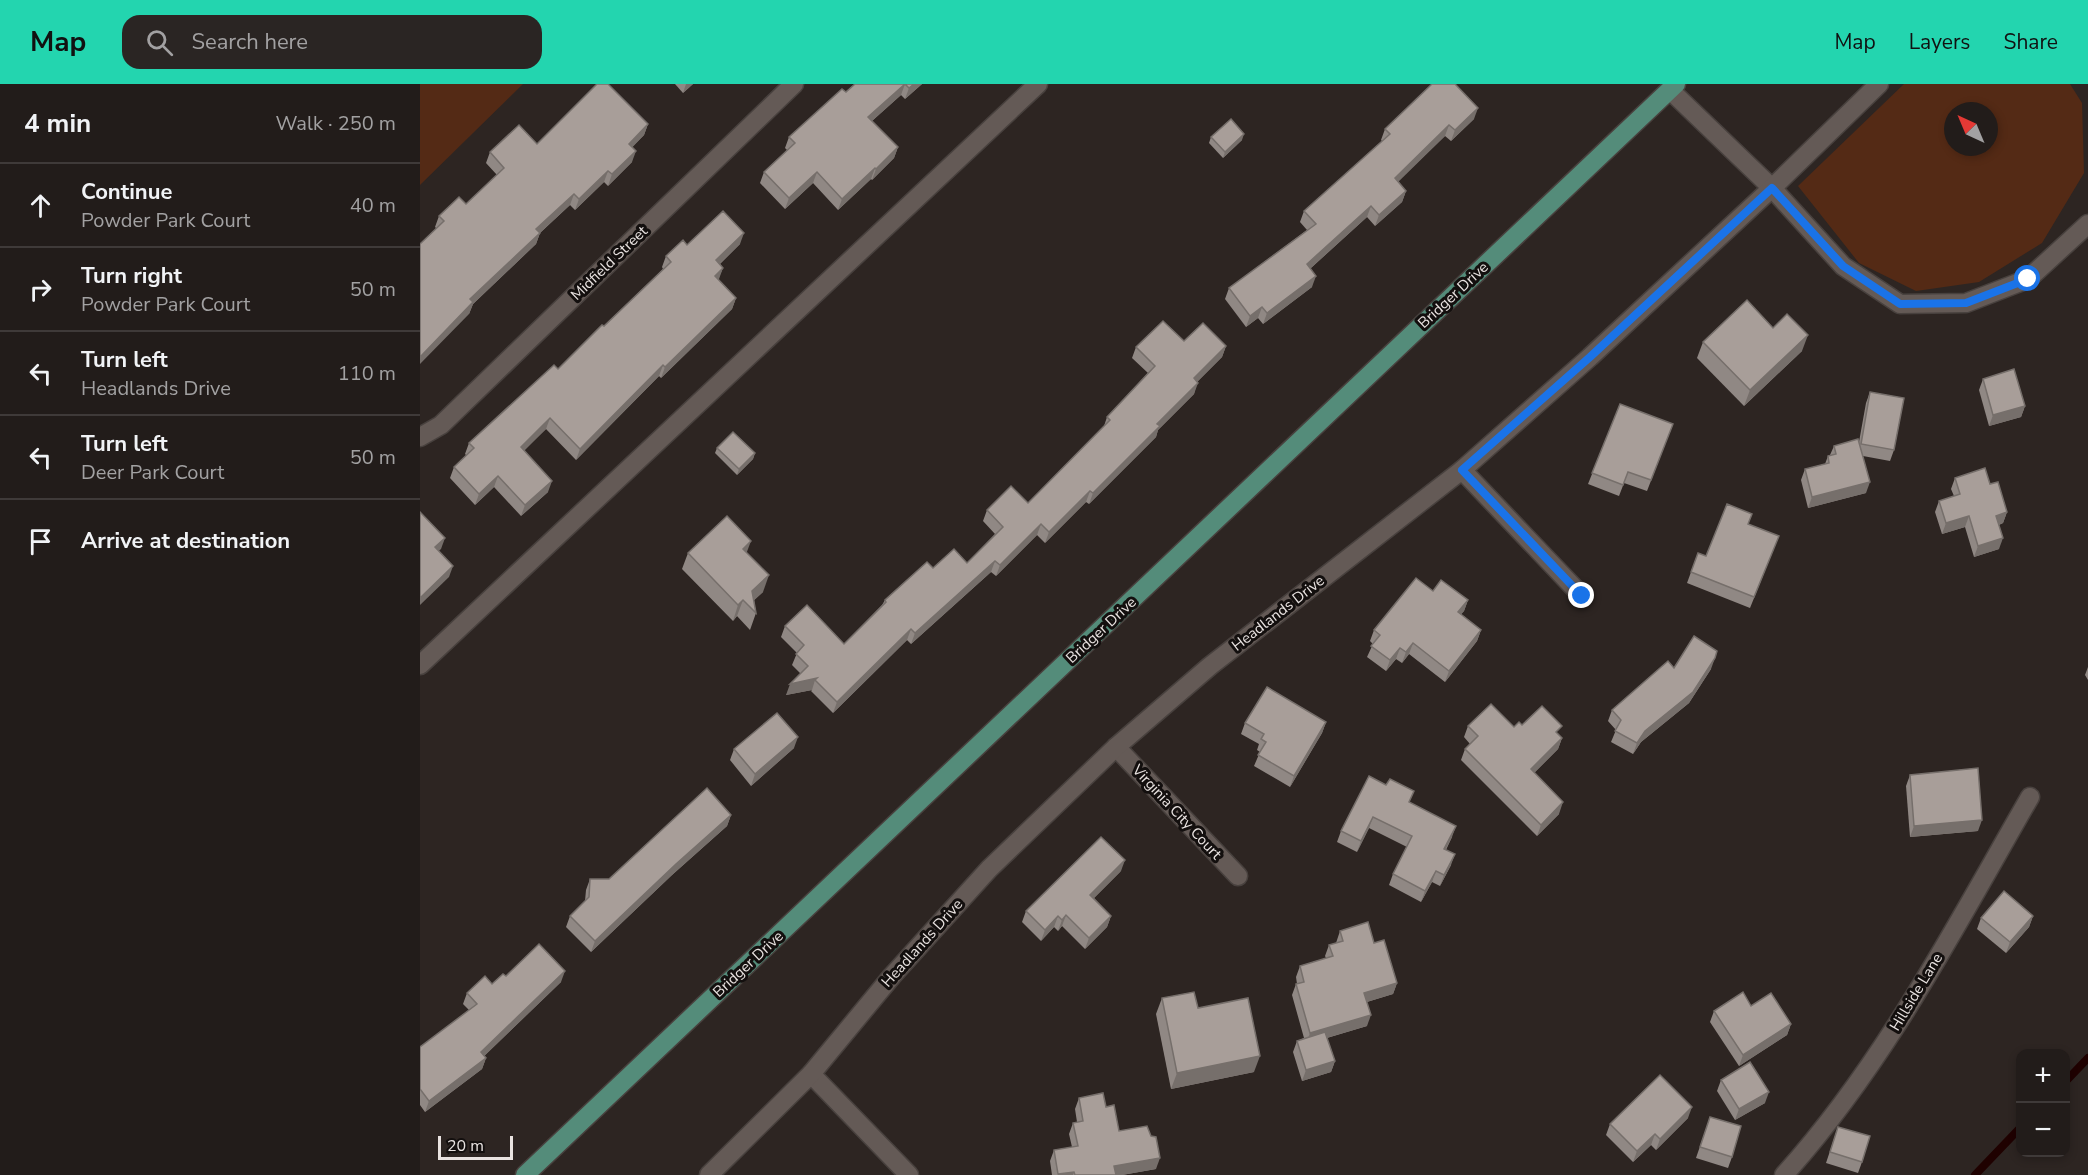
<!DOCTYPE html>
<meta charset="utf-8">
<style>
body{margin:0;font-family:"Nunito Sans",sans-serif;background:#2a2523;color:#f1f3f6}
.controls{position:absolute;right:18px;bottom:18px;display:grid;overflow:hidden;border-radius:12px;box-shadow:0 3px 9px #0003}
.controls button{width:54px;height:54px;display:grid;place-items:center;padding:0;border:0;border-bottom:2px solid #3f3a39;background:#221c1a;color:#f1f3f6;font:30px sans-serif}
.compass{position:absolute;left:1524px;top:18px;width:54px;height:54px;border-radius:50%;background:#221c1a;box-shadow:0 3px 9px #0003;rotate:316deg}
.scale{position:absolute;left:18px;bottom:15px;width:75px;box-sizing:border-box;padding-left:6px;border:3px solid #e9e3e1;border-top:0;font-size:16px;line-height:21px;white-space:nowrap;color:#e9e3e1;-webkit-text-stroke:4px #130f0e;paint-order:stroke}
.stop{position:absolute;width:18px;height:18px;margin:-14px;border:4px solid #1a73e8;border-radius:50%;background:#fff}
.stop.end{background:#1a73e8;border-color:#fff;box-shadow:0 2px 6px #0008}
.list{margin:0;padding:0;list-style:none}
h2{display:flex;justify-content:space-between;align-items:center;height:78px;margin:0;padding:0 24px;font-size:26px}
h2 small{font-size:20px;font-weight:400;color:#a2a1a2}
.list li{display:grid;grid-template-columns:39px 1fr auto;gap:18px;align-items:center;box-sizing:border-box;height:84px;padding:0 24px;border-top:2px solid #3f3a39}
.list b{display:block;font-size:22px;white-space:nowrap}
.list p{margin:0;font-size:20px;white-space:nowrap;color:#a2a1a2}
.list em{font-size:20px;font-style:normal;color:#a2a1a2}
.icon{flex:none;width:33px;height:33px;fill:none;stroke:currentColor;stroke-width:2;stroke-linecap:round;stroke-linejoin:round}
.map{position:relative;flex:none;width:1668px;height:1091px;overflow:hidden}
header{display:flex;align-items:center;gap:36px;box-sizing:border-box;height:84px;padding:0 30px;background:#23d5af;color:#111}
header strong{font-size:28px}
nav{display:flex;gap:33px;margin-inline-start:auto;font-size:21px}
.search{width:420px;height:54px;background:#2a2523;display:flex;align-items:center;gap:15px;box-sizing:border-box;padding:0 21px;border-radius:18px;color:#a2a1a2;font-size:22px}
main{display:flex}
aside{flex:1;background:#221c1a}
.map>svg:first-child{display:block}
</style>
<header>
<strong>Map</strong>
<div class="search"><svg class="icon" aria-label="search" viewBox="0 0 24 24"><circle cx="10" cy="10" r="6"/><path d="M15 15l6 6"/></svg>Search here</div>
<nav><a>Map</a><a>Layers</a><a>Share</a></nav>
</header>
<main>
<aside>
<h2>4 min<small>Walk · 250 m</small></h2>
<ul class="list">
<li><svg class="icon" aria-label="ahead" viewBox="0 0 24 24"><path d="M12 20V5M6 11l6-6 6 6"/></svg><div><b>Continue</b><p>Powder Park Court</p></div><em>40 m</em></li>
<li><svg class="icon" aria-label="right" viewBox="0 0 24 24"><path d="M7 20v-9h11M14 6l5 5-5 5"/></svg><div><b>Turn right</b><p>Powder Park Court</p></div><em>50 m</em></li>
<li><svg class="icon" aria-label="left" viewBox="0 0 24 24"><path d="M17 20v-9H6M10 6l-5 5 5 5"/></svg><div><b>Turn left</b><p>Headlands Drive</p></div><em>110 m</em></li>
<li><svg class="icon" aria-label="left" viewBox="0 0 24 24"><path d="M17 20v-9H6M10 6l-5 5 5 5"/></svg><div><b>Turn left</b><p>Deer Park Court</p></div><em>50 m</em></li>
<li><svg class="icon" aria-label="arrive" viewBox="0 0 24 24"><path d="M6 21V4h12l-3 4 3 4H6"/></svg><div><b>Arrive at destination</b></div></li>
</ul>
</aside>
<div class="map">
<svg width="1668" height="1091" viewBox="0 0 1668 1091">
<rect width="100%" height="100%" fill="#2d2522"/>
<g fill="#542a15" fill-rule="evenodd">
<polygon points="0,0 103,0 0,101"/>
<path d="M 1484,0 L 1650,0 L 1662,19 L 1664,89 L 1622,159 L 1559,198 L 1496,207 L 1439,179 L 1378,102 ZM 1533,27 L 1569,27 L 1569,63 L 1533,63 Z"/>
</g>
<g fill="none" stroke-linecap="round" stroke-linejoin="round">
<g stroke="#1f0100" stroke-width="8">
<polyline points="1646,997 1668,974"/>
<polyline points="1555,1091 1600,1044"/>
</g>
<g stroke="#48413e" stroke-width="21">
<g id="minor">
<polyline points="1250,6 1352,104 1423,182 1480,220 1546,219 1608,195 1668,140"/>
<polyline points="0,353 21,341 374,0"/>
<polyline points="1042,386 1162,512"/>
<polyline points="0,581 618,0"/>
<polyline points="696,663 818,792"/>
<polyline points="391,990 489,1091"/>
<polyline points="289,1091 391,990 472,892 569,785 696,663 790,582 1042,386 1170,273 1352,104 1459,0"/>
<path d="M 1364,1091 C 1465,979 1535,843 1610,713"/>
</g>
</g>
<g stroke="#48413e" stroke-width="21">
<polyline id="major" points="105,1091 1256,0"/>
</g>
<use href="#minor" stroke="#645a56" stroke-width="18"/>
<use href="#major" stroke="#548c7a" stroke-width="18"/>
</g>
<g fill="#908884">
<polygon points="255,0 273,0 263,9"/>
<polygon points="435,0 502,0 485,15 481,11 452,37 478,63 474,74 452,96 451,95 418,126 393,99 365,125 340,99 344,88 367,66 365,64 369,53"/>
<polygon points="1054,35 1031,57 1025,52 978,97 986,107 982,118 955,142 947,133 891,184 892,203 843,240 838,234 826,243 805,215 809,204 887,146 880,138 884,127 962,57 961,56 965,45"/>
<polygon points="228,40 224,51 212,63 212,78 188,102 184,98 155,126 150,121 120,149 116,160 53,220 49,230 16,144 15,143 19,132 46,120 77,91 66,79 70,68"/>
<polygon points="791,53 822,56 803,74 789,59"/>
<polygon points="320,160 300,180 303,184 298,195 316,214 312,225 241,294 239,292 156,376 126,345 104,366 128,408 101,432 74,403 55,421 30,394 34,383 47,372 45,370 49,359 138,285 184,242 243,185 242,183 246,172 267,161"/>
<polygon points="1353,244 1382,267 1324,322 1277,274 1283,258"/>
<polygon points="764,257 806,262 802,273 777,298 774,310 738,346 736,353 669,420 666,418 625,459 617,451 576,492 571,488 491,560 487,556 413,629 391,607 392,606 366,611 381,590 372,581 377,569 361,553 365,542 424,560 462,521 465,516 513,484 547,479 575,450 563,437 567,426 608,419 684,342 687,333 728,289 712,274 716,263"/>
<polygon points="1563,295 1605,322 1601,333 1569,342 1559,306"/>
<polygon points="1450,308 1474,366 1470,377 1443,372 1446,409 1388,424 1381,396 1385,385 1405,380 1408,372 1410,371 1414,362 1439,358 1446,319"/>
<polygon points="1200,320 1253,340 1227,407 1204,399 1199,412 1168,400"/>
<polygon points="297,364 335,369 333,375 317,391 295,369"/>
<polygon points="1535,394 1570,400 1587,428 1583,439 1579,441 1579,465 1554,473 1545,443 1522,450 1515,428 1519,417 1534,412 1531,405"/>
<polygon points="1328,440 1359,452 1330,524 1267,499 1278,469 1286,472"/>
<polygon points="268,469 326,469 343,508 334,516 336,529 330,546 317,532 313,537 262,485"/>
<polygon points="1013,507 1048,516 1044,527 1041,530 1061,546 1057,557 1025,598 989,570 982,579 976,575 966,587 947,573 953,560 950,557 954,546"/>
<polygon points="1668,583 1668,596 1665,591"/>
<polygon points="1254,584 1291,585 1269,619 1221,658 1213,670 1191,658 1196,646 1188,637 1192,626"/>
<polygon points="906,638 902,649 870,703 834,682 840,668 837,666 839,660 821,650 825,639"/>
<polygon points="1102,641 1139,651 1142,654 1138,665 1114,689 1139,730 1117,752 1041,676 1045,665 1050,660 1044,653 1048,642 1094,643"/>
<polygon points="374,664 331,702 310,676 314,665"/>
<polygon points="1490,691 1558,747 1490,753 1486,702"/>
<polygon points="949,692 990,719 1032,753 1026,766 1031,781 1020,802 1012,798 1001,818 969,801 973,790 987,763 949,744 937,768 917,758 921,747"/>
<polygon points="311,731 307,742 252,791 171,868 146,843 150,832 165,817 166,806 170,795 189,795"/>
<polygon points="701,787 674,814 691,832 687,843 665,865 642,842 638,847 634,843 621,857 602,838 606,827"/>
<polygon points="1613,832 1609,843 1586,869 1557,845 1561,834"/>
<polygon points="920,847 954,859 977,899 973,910 947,918 947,942 907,954 915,977 911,988 882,997 873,968 877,957 884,954 872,911 876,900 877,900 876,893 880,882 906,874 905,872 909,861 916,859"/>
<polygon points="86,892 141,898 64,972 66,974 62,985 5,1028 0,1021 0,963 49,926 43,920 47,909 72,900"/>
<polygon points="742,914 778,924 834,988 751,1005 736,930"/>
<polygon points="1331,922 1371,940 1367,951 1319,982 1290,938 1294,927"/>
<polygon points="1301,996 1345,1019 1315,1036 1297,1007"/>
<polygon points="659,1014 686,1023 699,1047 736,1085 702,1091 632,1091 630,1077 634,1066 652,1063 649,1050 653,1039 657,1038 655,1025"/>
<polygon points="1290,1033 1312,1073 1308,1084 1276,1074"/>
<polygon points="1268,1034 1236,1066 1231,1061 1213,1078 1186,1051 1190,1040"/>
<polygon points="1418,1043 1442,1078 1438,1089 1406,1079"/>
</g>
<g fill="#766f6b">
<polygon points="266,0 273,0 263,9"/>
<polygon points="485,0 481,11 444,44 448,33"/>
<polygon points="494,0 502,0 485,15 489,4"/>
<polygon points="1058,24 1054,35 1031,57 1035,46"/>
<polygon points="228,40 224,51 205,71 209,60"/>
<polygon points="1029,41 1025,52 971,105 975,94"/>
<polygon points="824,50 822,56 803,74 805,68"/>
<polygon points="478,63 474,74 452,96 456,85"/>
<polygon points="216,67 212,78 188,102 192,90"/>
<polygon points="455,84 451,95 418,126 422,115"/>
<polygon points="188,87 184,98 155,126 159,115"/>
<polygon points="397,88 393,99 365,125 369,114"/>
<polygon points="986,107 982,118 955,142 959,131"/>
<polygon points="154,110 150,121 112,156 116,145"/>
<polygon points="951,122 947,133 883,191 887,180"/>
<polygon points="120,149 116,160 53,220 49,230 0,280 0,273 50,215"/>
<polygon points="324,149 320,160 292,187 296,176"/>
<polygon points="303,184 299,195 291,203 295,192"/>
<polygon points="896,192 892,203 843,240 847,229"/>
<polygon points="316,214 312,225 241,294 245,283"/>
<polygon points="842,223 838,234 826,243 830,232"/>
<polygon points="1388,251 1382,267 1324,322 1330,306"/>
<polygon points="806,262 802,273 770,305 774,294"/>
<polygon points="243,281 239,292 156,376 160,365"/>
<polygon points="778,299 774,310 738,346 736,353 669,420 673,409 737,340"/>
<polygon points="1605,322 1601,333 1569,342 1573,331"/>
<polygon points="130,334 126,345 97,374 101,363"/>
<polygon points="335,369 333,375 317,391 319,385"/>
<polygon points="78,392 74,403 55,421 59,410"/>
<polygon points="132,397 128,408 101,432 105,421"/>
<polygon points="1450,398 1446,409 1388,424 1392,413"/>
<polygon points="670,407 666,418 625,459 629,448"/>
<polygon points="1587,428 1583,439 1572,443 1576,432"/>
<polygon points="1549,432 1545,443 1522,450 1526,439"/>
<polygon points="621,440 617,451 576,492 580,481"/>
<polygon points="25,454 21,465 11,474 15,463"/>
<polygon points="1583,454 1579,465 1554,473 1558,462"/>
<polygon points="331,457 325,473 323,465"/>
<polygon points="575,477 571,488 491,560 495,549"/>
<polygon points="33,482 29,493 0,521 0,514"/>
<polygon points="349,491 343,508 329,521 332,507"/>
<polygon points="323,516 317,532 313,537 318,521"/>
<polygon points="1048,516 1044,527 1034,539 1038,528"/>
<polygon points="491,545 487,556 413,629 417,618"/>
<polygon points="1061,546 1057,557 1025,598 1029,587"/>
<polygon points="993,559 989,570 982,579 986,568"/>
<polygon points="980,564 976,575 966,587 970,576"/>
<polygon points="1295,574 1291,585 1269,619 1221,658 1213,670 1217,659 1225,647"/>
<polygon points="397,594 395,596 392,606 366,611 370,600"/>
<polygon points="906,638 902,649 870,703 874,692"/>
<polygon points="378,653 374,664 331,702 335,690"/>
<polygon points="1142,654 1138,665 1107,696 1111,685"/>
<polygon points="1143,718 1139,730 1117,752 1121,741"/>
<polygon points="311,731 307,742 252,791 171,868 175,857 256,780"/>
<polygon points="953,733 949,744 937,768 941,757"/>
<polygon points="1562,736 1558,747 1490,753 1494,742"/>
<polygon points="1036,742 1032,753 1020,776 1024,765"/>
<polygon points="1035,770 1031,781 1020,802 1024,791"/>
<polygon points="705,776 701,787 666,822 670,811"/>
<polygon points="1016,787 1012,798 1001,818 1005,807"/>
<polygon points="646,831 642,842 638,847 642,836"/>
<polygon points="638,832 634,843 621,857 625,846"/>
<polygon points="691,832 687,843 665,865 669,854"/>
<polygon points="1613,832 1609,843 1586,869 1590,858"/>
<polygon points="145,887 141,898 57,979 61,968"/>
<polygon points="977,899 973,910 940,920 944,909"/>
<polygon points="951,931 947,942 886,960 890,949"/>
<polygon points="1371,940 1367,951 1319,982 1323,971"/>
<polygon points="840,972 834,988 751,1005 757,989"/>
<polygon points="66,974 62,985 5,1028 9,1017"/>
<polygon points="915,977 911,988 882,997 886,986"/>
<polygon points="1349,1008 1345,1019 1315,1036 1319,1025"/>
<polygon points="1272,1023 1268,1034 1236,1066 1240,1055"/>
<polygon points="1235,1050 1231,1061 1213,1078 1217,1067"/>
<polygon points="740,1074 736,1085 702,1091 691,1091 694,1082"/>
<polygon points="654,1088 653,1091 638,1091 638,1090"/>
</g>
<g fill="#a89e99" stroke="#766f6b" stroke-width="1.5">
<polygon points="177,0 188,0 228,40 209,60 216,67 192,90 188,87 159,115 154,110 116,145 120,149 50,215 53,218 0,273 0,160 24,137 19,132 39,113 46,120 84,84 70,68 99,41 117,60"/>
<polygon points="435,0 485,0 448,33 478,63 456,85 455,84 422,115 397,88 369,114 344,88 375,59 369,53 422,5 426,8"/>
<polygon points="485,0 494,0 489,4"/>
<polygon points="1012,0 1035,0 1058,24 1035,46 1029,41 975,94 986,107 959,131 951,122 887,180 896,192 847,229 842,223 830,232 809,204 896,140 884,127 970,50 965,45"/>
<polygon points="811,35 824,50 805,68 791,53"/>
<polygon points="303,127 324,149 296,176 303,184 295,192 316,214 245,283 243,281 160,365 130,334 101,363 132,397 105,421 78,392 59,410 34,383 54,364 49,359 134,281 138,285 182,241 184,242 251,178 246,172 263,156 267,161"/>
<polygon points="1327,216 1353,244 1367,230 1388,251 1330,306 1283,258"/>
<polygon points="743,237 764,257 783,239 806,262 774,294 778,299 737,340 740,342 673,409 670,407 629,448 621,440 580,481 575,477 495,549 491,545 417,618 395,596 397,594 370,600 388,582 376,570 384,561 365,542 387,521 424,560 466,518 465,516 507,478 513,484 534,465 547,479 583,443 567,426 591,402 608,419 690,336 687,333 735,282 716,263"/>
<polygon points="1594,285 1605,322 1573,331 1563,295"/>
<polygon points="1450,308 1484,314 1474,366 1441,360"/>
<polygon points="1200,320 1253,340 1231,396 1208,388 1203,401 1172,389"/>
<polygon points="313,348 335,369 319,385 297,364"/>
<polygon points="1438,355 1450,398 1392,413 1385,385 1409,379 1408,372 1416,370 1414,362"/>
<polygon points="1565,384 1570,400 1578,398 1587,428 1576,432 1583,454 1558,462 1549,432 1526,439 1519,417 1540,410 1535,394"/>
<polygon points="1307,420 1332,430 1328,440 1359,452 1334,513 1271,488 1278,469 1286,472"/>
<polygon points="0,428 25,454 15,463 33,482 0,514"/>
<polygon points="307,432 331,457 323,465 349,491 332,507 336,529 323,516 318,521 268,469"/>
<polygon points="996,494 1013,507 1021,496 1048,516 1038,528 1061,546 1029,587 993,559 986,568 980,564 970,576 951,562 960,551 954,546"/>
<polygon points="1274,552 1297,567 1295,574 1273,608 1225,647 1217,659 1195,647 1201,636 1192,626 1248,577 1254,584"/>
<polygon points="847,603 906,638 874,692 838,671 846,658 841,655 844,650 825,639"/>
<polygon points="1071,620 1094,643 1099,638 1102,641 1122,622 1142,642 1136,648 1142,654 1111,685 1143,718 1121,741 1045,665 1058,652 1048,642"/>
<polygon points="357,629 378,653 335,690 314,665"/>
<polygon points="1558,684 1562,736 1494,742 1490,691"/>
<polygon points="949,692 966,701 970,695 994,707 989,718 1036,742 1024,765 1035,770 1024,791 1016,787 1005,807 973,790 992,752 953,733 941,757 921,747"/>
<polygon points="287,704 311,731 256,780 175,857 150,832 169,813 170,795 189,795"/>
<polygon points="681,753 705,776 670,811 691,832 669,854 646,831 642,836 638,832 625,846 606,827"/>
<polygon points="1584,807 1613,832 1590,858 1561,834"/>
<polygon points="948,838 954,859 964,856 977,899 944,909 951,931 890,949 876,900 884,898 880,882 913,872 909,861 923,857 920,847"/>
<polygon points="119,860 145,887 61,968 66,974 9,1017 0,1005 0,963 57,920 47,909 65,892 72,900 83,890 86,892"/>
<polygon points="774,908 778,924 828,914 840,972 757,989 742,914"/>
<polygon points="1323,908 1331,922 1351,909 1371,940 1323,971 1294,927"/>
<polygon points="905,948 915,977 886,986 877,957"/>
<polygon points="1330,978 1349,1008 1319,1025 1301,996"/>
<polygon points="1240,991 1272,1023 1240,1055 1235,1050 1217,1067 1190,1040"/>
<polygon points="683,1009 686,1023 694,1021 699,1047 727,1042 731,1052 736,1053 740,1074 694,1082 696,1091 655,1091 654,1088 638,1090 634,1066 658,1062 653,1039 663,1037 659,1014"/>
<polygon points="1290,1033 1321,1042 1312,1073 1280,1063"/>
<polygon points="1418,1043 1450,1052 1442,1078 1410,1068"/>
</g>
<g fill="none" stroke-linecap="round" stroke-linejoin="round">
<polyline stroke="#1a73e8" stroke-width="8" points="1162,512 1042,386 1170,273 1352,104 1423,182 1480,220 1546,219 1608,195"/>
</g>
<g text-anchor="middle" stroke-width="6" stroke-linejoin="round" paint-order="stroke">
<g font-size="15" fill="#e9e3e1" stroke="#130f0e">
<text transform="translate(189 179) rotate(-44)" y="5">Midfield Street</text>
<text transform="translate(1033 211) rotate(-43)" y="5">Bridger Drive</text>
<text transform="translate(858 529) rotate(-38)" y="5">Headlands Drive</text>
<text transform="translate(681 546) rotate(-43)" y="5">Bridger Drive</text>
<text transform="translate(757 728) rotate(47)" y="5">Virginia City Court</text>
<text transform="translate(502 859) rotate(-48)" y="5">Headlands Drive</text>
<text transform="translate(328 880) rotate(-43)" y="5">Bridger Drive</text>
<text transform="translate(1496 908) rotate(-59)" y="5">Hillside Lane</text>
</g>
</g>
</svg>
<div class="controls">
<button>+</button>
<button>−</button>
</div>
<svg class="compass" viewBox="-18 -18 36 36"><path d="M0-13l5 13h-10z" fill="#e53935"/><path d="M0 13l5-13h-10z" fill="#a2a1a2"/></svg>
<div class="scale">20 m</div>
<div class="stop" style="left:1608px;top:195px"></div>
<div class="stop end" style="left:1162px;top:512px"></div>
</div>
</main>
